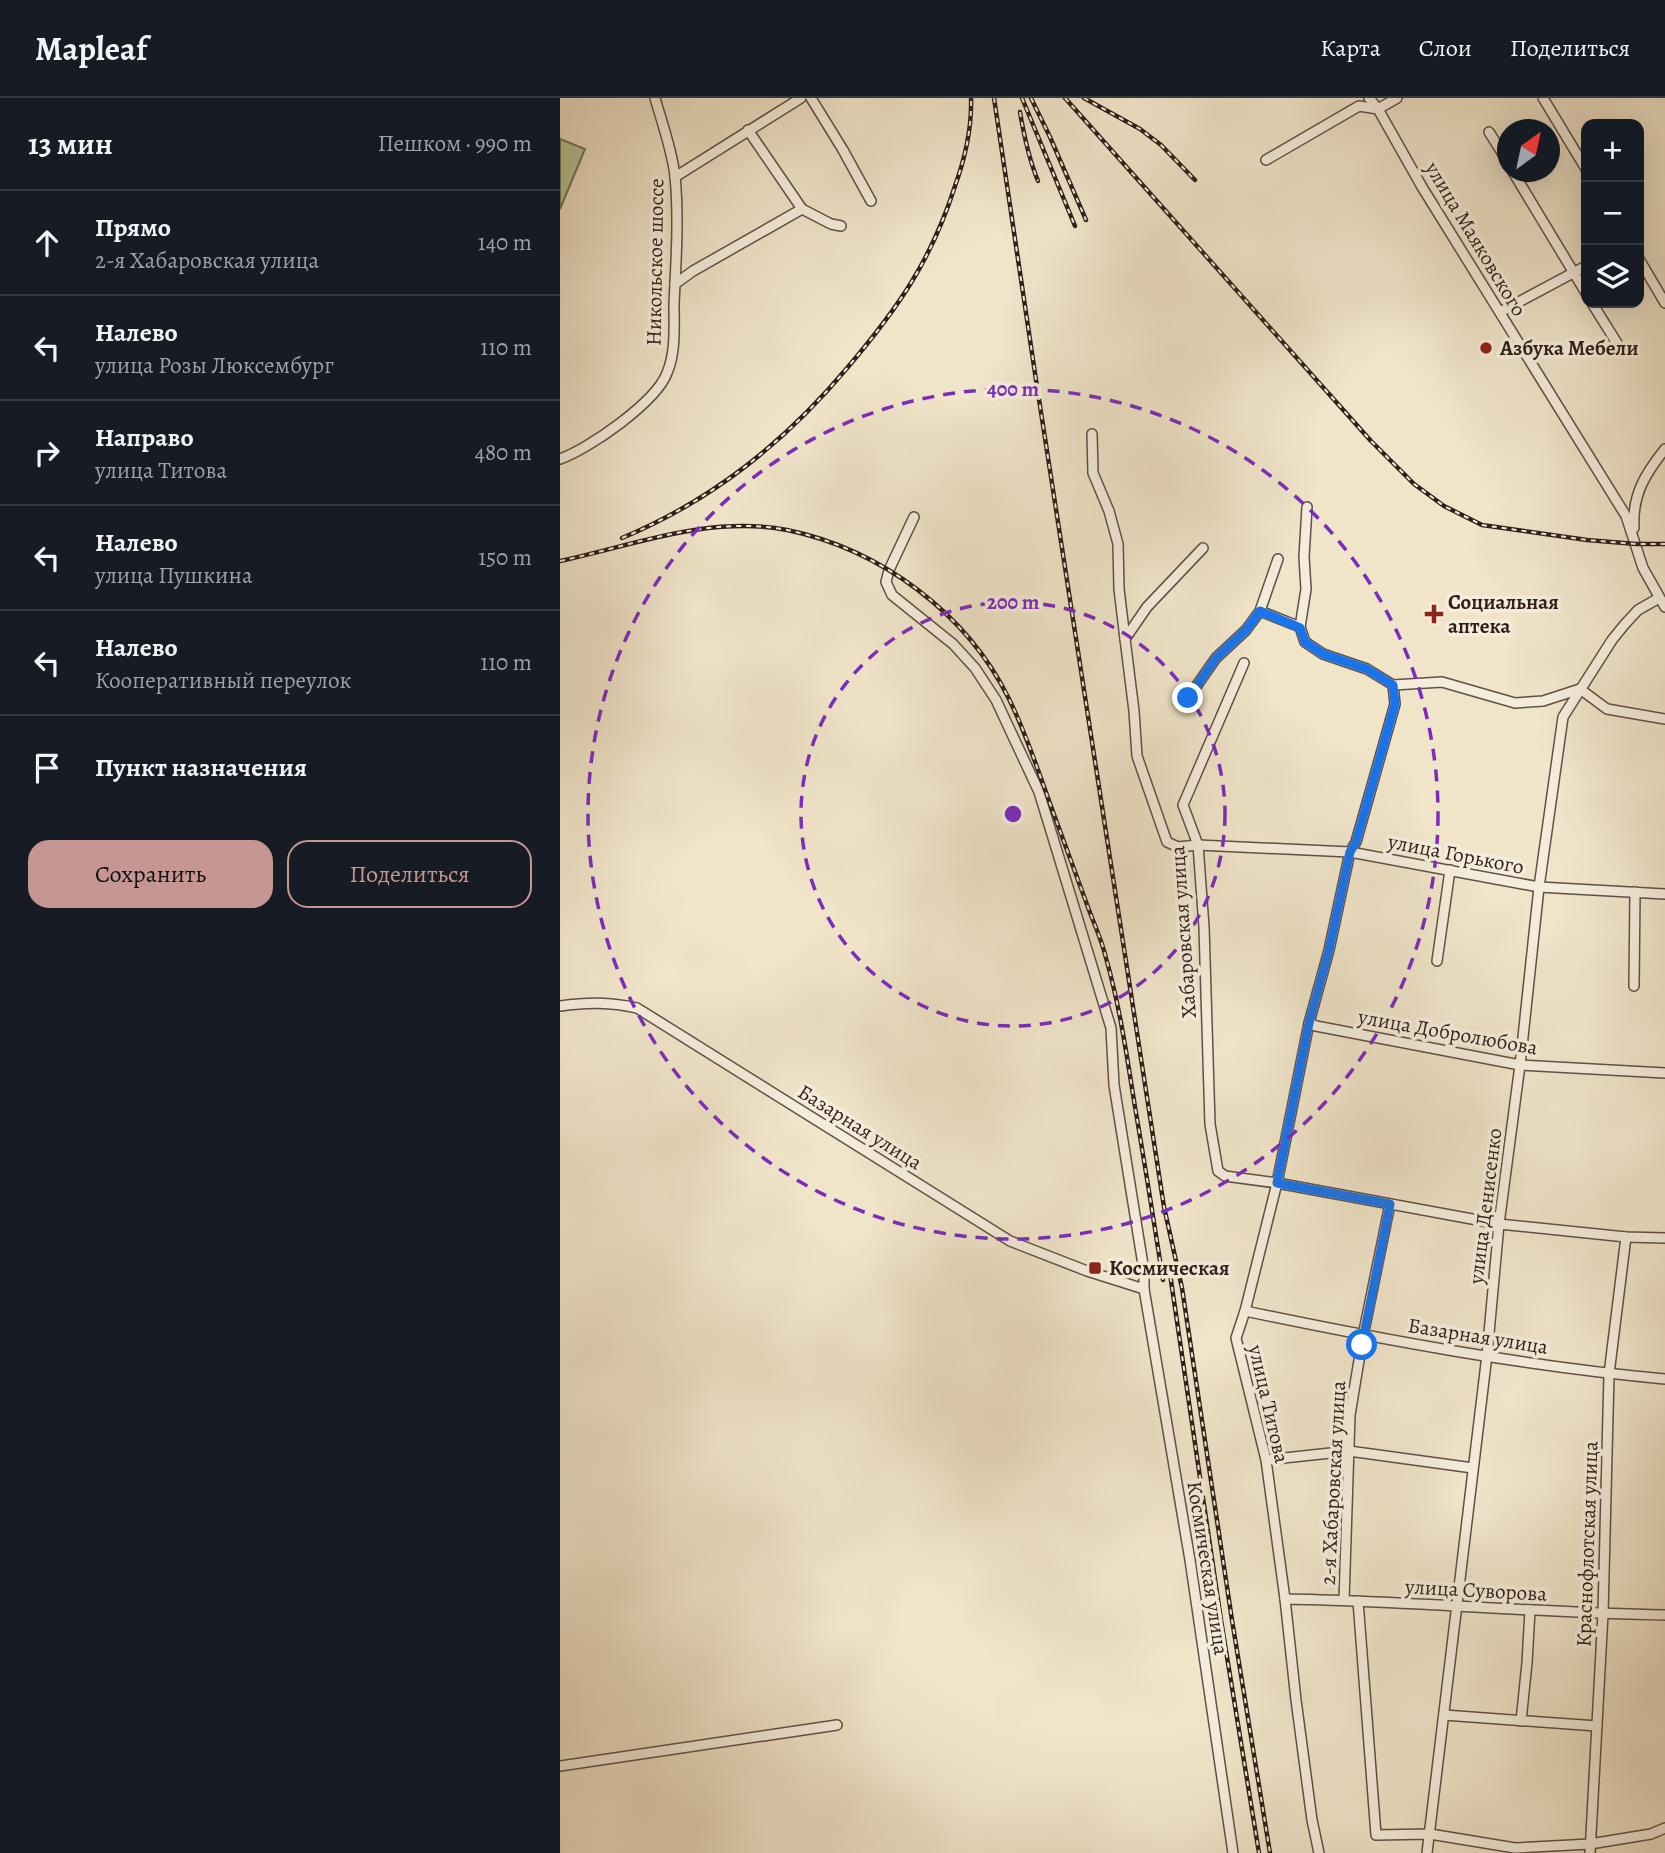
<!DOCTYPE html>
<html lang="ru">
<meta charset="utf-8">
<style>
body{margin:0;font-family:Alegreya,serif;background:#242831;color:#f1f3f6}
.controls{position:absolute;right:21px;top:21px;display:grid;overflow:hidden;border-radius:14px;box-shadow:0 7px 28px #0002}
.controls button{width:63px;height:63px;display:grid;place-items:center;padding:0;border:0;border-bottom:2px solid #363941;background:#171b24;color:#f1f3f6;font:35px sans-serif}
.compass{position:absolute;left:937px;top:21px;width:63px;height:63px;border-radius:50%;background:#171b24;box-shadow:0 7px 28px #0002;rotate:33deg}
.stop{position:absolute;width:21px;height:21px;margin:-16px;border:5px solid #1a73e8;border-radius:50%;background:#fff}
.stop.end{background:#1a73e8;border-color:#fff;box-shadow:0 2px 7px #0008}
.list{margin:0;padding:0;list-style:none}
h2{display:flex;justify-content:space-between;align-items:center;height:91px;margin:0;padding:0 28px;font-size:30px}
h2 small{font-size:23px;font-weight:400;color:#9ea1a6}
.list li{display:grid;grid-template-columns:46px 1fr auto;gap:21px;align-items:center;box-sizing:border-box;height:105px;padding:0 28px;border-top:2px solid #363941}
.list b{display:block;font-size:26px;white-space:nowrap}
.list p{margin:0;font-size:23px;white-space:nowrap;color:#9ea1a6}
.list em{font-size:23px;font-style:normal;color:#9ea1a6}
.actions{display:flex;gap:14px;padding:21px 28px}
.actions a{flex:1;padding:16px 0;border:2px solid #c59692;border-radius:21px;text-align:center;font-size:24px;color:#c59692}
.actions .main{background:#c59692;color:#111}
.icon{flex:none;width:38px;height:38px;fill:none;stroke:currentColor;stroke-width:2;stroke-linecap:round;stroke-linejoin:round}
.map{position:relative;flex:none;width:1105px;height:1755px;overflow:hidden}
header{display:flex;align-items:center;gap:42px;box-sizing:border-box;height:98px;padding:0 35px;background:#171b24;border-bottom:2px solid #363941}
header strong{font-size:33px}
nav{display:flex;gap:38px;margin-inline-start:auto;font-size:24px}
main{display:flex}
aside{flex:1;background:#171b24}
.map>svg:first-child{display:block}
</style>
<header>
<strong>Mapleaf</strong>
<nav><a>Карта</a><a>Слои</a><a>Поделиться</a></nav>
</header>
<main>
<aside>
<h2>13 мин<small>Пешком · 990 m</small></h2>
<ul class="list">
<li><svg class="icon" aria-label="ahead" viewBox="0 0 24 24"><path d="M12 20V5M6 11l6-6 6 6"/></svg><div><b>Прямо</b><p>2-я Хабаровская улица</p></div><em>140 m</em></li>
<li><svg class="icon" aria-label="left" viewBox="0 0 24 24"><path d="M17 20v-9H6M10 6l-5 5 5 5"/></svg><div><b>Налево</b><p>улица Розы Люксембург</p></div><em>110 m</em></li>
<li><svg class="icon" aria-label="right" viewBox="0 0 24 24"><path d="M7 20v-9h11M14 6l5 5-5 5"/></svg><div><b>Направо</b><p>улица Титова</p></div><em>480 m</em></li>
<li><svg class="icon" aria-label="left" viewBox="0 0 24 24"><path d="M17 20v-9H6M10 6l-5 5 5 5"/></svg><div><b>Налево</b><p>улица Пушкина</p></div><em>150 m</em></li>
<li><svg class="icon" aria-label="left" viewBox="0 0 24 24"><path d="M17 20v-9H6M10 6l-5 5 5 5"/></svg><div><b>Налево</b><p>Кооперативный переулок</p></div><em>110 m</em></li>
<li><svg class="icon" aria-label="arrive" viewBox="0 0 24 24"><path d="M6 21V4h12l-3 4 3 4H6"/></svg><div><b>Пункт назначения</b></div></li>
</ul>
<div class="actions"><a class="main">Сохранить</a><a>Поделиться</a></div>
</aside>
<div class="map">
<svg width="1105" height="1755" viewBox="0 0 1105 1755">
<rect width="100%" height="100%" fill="#f0e4c9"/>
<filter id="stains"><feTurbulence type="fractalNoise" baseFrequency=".00286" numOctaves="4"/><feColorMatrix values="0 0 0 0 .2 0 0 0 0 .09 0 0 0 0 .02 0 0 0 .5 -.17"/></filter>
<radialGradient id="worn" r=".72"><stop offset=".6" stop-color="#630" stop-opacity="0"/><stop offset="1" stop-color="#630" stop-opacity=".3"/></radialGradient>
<polygon fill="#b6c599" stroke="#737259" stroke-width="2" points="0,41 25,51 0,111"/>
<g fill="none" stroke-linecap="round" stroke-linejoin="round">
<g stroke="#605045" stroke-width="12">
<g id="minor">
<polyline points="251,0 283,52 311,103"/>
<polyline points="809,0 818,11 862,89 1066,418 1083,470 1105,509"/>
<polyline points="983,0 1026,71"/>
<polyline points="929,34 948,64"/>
<polyline points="706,62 799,8 818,11 837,0"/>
<polyline points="953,74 1026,195"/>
<polyline points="115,79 241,0"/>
<polyline points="242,111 271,126 281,128"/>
<polyline points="1079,161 1105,205"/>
<polyline points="115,186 133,173 242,111 188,32"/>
<polyline points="1032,205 1060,250"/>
<polyline points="940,214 1026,168"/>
<polyline points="532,336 533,375 549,413 558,446 559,491 565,541"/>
<path d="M 0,361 C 29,351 96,304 107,275 C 116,254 114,228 114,206 C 116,164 119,120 115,78 C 112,52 102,25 95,0"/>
<polyline points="747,409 744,459 746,491 740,529 745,544 763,556 807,571 833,587 882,584 955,605 983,603 1020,591 1047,611 1105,621"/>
<polyline points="354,419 329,472 326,484 332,497 393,546 415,570 436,602 479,694 551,930 554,987 584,1173 584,1191 630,1462 673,1755"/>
<path d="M 1074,430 C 1072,397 1085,376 1105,351"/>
<polyline points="643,450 587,509 565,541 574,613 577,658 607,744 618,749 638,747 790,754 979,789 1105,796"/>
<polyline points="700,513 740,529"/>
<polyline points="684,565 623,707 638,747 644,829 650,1026 658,1073 665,1078 717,1085 939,1126 1066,1139 1105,1140"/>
<polyline points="628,600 656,560 686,532 700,513 718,461"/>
<polyline points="877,863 890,772"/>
<polyline points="1074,888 1075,794"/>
<path d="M 0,908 C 28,904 50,904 77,910 L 450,1143 L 527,1173 L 584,1191"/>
<polyline points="749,925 756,928 960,967 1105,975"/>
<path d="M 685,1213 C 824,1242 964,1268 1105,1281"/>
<polyline points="706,1362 789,1353 913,1370"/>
<path d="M 725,1501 C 852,1503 978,1515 1105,1517"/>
<polyline points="784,1502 790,1317 803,1238 830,1106"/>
<polyline points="798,1503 816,1737 870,1736 955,1750 1030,1746 1091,1736 1105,1730"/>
<polyline points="884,1617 1037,1628"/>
<polyline points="961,1623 967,1565 970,1512"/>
<polyline points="0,1668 277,1627"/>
<polyline points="759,1755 752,1722 736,1602 725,1501 706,1362 676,1240 685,1213 717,1085 749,925 769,852 790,754 796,744 835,606 833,587"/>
<polyline points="867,1755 927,1257 939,1126 960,967 979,789 1003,619 1052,542 1065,526 1078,512 1099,500"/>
<polyline points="1030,1755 1043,1516 1049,1276 1066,1139"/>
</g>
</g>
<use href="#minor" stroke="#f5eddc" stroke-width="9"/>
<g stroke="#301f19" stroke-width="4.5">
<g id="rail">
<polyline points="434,0 476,282 604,1109 622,1190 672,1522 710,1755"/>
<polyline points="462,0 515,128"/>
<polyline points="471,0 490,39 526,122"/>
<polyline points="505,0 811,343 854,386 884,408 922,427 1027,442 1076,446 1105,446"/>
<polyline points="524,0 580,31 601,47 635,82"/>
<path d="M 460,14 C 464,38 469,61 478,83"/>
<path d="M 62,440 C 153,402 225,344 288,269 C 338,210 371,163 395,88 C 405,60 412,30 411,0"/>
<path d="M 0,463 C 75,447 149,417 227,432 C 320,451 407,515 449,601 C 468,639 481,682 496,722 C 507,752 518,782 529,812 C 535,828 542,843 546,860 C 560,909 567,959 575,1009 C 585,1067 594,1124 603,1182"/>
<polyline points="609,1169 661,1522 699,1755"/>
</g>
</g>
<use href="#rail" stroke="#f5eddc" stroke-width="2" stroke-dasharray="5" stroke-linecap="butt"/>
</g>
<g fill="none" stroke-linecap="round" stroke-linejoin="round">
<polyline stroke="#1a73e8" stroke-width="9" points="628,600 656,560 686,532 700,513 740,530 745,544 763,556 807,571 833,587 835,606 796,744 790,754 769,852 749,925 717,1085 830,1106 802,1247"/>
</g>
<g fill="none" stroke="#7b2cbf" stroke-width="3.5" stroke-dasharray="12 9">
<circle cx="453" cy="716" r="212"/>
<circle cx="453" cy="716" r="425"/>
</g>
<g fill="#8f2418" stroke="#f5eddc" stroke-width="2.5">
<circle cx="926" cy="250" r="7"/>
<path d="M870.5 505.5h7v7h7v7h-7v7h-7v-7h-7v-7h7z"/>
<rect x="528" y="1163" width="14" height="14" rx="3.5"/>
</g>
<g text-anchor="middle" stroke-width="7" stroke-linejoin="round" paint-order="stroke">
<g font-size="21" fill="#301f19" stroke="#f5eddc">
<text transform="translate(916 141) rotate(59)" y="7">улица Маяковского</text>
<text transform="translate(95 164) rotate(-89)" y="7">Никольское шоссе</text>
<text transform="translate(896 756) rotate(11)" y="7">улица Горького</text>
<text transform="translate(623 834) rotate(-94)" y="7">Хабаровская улица</text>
<text transform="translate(888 934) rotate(10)" y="7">улица Добролюбова</text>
<text transform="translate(300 1029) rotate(32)" y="7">Базарная улица</text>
<text transform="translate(925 1108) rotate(-83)" y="7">улица Денисенко</text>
<text transform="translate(918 1238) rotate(9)" y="7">Базарная улица</text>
<text transform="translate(709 1306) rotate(77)" y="7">улица Титова</text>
<text transform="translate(773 1385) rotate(-87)" y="7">2-я Хабаровская улица</text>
<text transform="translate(1027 1446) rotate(-88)" y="7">Краснофлотская улица</text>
<text transform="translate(648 1470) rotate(81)" y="7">Космическая улица</text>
<text transform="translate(916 1492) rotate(3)" y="7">улица Суворова</text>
</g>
<g font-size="21" font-weight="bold" fill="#301f19" stroke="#f5eddc" text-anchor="start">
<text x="940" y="257">Азбука Мебели</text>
<text x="888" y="511">Социальная<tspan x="888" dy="24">аптека</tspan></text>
<text x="549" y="1177">Космическая</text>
</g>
</g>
<circle cx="453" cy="716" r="10" fill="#7b2cbf" stroke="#f5eddc" stroke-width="3.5"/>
<g font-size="21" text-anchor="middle" font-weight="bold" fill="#7b2cbf" stroke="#f5eddc" stroke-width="7" stroke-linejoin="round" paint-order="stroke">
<text x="453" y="298">400 m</text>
<text x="453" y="511">200 m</text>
</g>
<rect width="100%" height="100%" filter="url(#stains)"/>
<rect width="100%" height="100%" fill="url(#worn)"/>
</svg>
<div class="controls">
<button>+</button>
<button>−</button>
<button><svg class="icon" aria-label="layers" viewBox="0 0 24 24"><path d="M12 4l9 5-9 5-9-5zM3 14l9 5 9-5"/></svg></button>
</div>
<svg class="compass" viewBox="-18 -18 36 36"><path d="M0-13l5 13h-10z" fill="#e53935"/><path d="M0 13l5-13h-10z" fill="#9ea1a6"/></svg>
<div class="stop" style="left:802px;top:1247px"></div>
<div class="stop end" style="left:628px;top:600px"></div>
</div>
</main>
